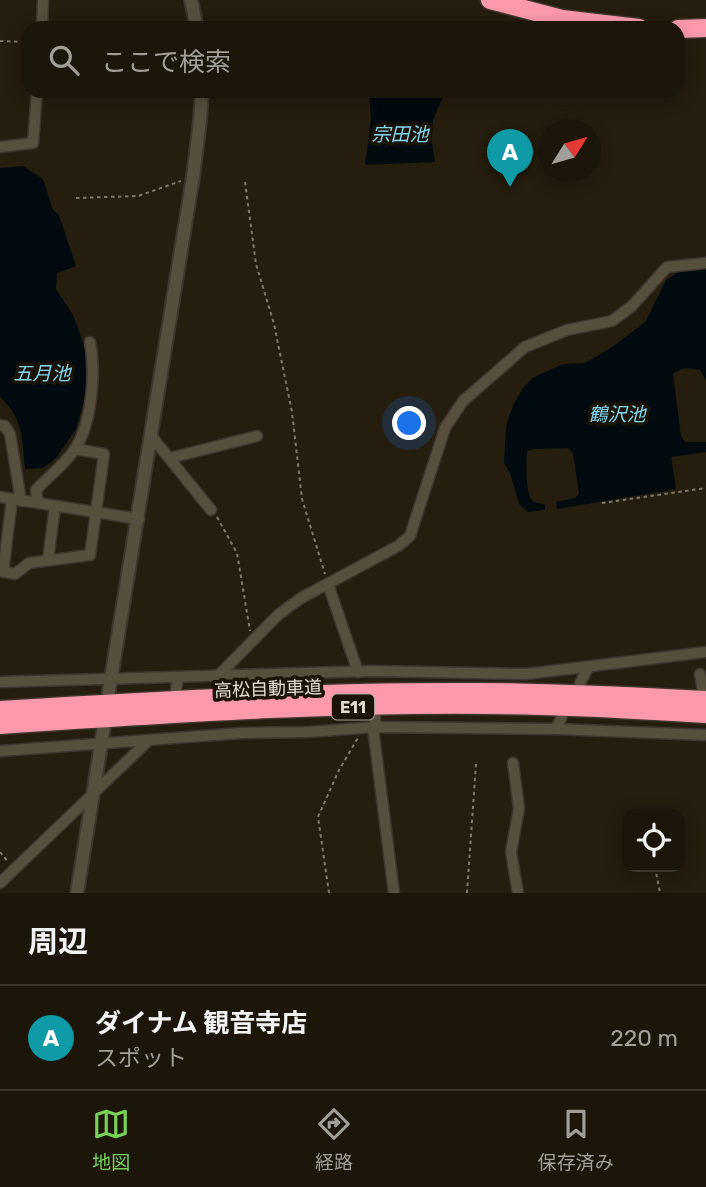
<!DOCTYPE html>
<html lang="ja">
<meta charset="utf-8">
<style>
body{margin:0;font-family:Rubik,"Noto Sans JP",sans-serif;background:#292318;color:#f1f3f6}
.controls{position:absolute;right:21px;bottom:21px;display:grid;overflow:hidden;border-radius:14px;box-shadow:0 4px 18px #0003}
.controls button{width:63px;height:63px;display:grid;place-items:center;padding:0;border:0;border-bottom:2px solid #3a352b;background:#1c160a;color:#f1f3f6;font:35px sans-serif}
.compass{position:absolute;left:538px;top:119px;width:63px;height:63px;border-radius:50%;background:#1c160a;box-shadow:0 4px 18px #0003;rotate:53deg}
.you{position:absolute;left:410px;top:424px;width:24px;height:24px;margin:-18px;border:5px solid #fff;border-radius:50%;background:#1a73e8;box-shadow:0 0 0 10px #1a73e833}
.badge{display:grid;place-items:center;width:46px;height:46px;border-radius:50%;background:#79d158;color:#fff;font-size:23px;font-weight:700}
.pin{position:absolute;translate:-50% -58px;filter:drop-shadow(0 2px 4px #0008)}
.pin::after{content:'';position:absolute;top:37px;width:24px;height:21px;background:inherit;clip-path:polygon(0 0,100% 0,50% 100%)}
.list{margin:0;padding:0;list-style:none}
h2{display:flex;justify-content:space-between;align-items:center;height:91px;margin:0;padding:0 28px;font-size:30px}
h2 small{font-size:23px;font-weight:400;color:#a09f9c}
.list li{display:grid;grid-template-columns:46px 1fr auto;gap:21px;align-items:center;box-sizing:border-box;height:105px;padding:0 28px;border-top:2px solid #3a352b}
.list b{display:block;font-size:26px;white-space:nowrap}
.list p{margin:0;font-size:23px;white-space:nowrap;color:#a09f9c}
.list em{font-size:23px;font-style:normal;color:#a09f9c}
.icon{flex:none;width:38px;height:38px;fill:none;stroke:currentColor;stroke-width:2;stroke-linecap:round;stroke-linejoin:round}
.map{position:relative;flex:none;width:706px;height:893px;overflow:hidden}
.search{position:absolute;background:#1c160a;box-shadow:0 4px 18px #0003;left:21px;right:21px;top:21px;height:77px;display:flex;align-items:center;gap:18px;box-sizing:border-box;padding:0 24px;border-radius:21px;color:#a09f9c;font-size:26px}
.sheet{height:196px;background:#1c160a}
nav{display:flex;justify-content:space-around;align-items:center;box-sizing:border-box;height:98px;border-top:2px solid #3a352b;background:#1c160a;font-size:19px;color:#a09f9c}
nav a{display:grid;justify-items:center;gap:4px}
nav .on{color:#79d158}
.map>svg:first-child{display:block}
</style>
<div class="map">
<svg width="706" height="893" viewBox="0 0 706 893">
<rect width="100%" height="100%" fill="#251d0e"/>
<g fill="#000a0f">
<path d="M 369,91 L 446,91 C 430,125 429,125 435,162 L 365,165 L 371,120 Z"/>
<path d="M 23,166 L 43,179 L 53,210 L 59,215 L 76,266 L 57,273 L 56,289 L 73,315 L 85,348 L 86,394 L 76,429 L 56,458 L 43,468 L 25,469 C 22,439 24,419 0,397 L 0,168 Z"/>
<path d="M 706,268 L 706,380 L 700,370 C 689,368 682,367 673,374 L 681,436 L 685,442 L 706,442 L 706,452 L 671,457 L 676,489 L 557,509 L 556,502 L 575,498 L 579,494 L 573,453 L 568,448 L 534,449 L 527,451 C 526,461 525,498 534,502 C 538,504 542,503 545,505 L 545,510 L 528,512 L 519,504 L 510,473 L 504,463 L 506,427 L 513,405 L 523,388 L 534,377 L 563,364 L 585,363 L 614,346 L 646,321 L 666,280 L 680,271 Z"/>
</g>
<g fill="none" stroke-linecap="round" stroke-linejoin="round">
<g stroke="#3d362e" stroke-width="13">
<g id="street">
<polyline points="42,28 43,0"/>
<polyline points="0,147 33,143 37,91"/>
<polyline points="0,425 5,426 10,434 21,501"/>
<polyline points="152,437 211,510"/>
<polyline points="170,458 257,436"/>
<polyline points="0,497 139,519"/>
<path d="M 38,503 L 36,490 C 48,477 65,464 75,449 C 92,423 96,372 90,342"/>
<polyline points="48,560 55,506"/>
<polyline points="0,571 15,574 29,563 90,555 104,454 75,449"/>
<polyline points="3,572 12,499"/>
<polyline points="328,584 358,672"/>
<polyline points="700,674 703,691"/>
<polyline points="218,676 278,615 301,598 398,546 410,536 445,428 463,401 525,347 567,330 612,321 632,306 667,267 706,263"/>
<polyline points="0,682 373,671 527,674 706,652"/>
<polyline points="580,683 588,668"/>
<polyline points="176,690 178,677"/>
<polyline points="375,715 375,727"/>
<polyline points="373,728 394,893"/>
<polyline points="556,729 562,716"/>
<polyline points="0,751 242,733 309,732 375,727 556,729 706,735"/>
<polyline points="513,763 519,808 511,852 518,893"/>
<polyline points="0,883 149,740"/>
</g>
</g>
<g stroke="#3d362e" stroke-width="16">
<g id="secondary">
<polyline points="191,0 197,28"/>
<polyline points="108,697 193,177 200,120 202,91"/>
<polyline points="77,893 104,726"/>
</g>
</g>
<g stroke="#3d362e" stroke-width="21">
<g id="highway">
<polyline points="490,0 562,19 639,28"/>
<polyline points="678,29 706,28"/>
<path d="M 0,710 C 159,700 319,691 478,692 C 554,692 630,696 706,700"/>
<path d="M 0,725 C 180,713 361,701 541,706 C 596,707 651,711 706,714"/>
</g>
</g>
<g stroke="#807a6d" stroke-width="2" stroke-dasharray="3.5 3.5" stroke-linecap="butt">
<polyline points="0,41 28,42"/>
<polyline points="245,182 256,264 274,324 292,412 302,499 325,574"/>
<polyline points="76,198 138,196 181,181"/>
<polyline points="602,503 706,488"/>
<polyline points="217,517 237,553 250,631"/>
<polyline points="0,852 8,862"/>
<polyline points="655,867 660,893"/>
<polyline points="329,893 318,817 339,770 359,736"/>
<polyline points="467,893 476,764"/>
</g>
<use href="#street" stroke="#574f3e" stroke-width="10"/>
<use href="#secondary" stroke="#574f3e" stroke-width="12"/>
<use href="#highway" stroke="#fc9aac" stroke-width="18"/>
</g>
<g text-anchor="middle" stroke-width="7" stroke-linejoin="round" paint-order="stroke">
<rect fill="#1b1406" stroke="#a6a196" stroke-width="2" x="332" y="694.5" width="42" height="25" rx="5"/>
<g font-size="16" font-weight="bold" fill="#e2ddd3">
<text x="353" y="713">E11</text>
</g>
<g font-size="18" fill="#e2ddd3" stroke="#1b1406">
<text transform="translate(268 689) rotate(-2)" y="6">高松自動車道</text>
</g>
<g font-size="19" font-style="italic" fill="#82d6f6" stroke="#1b1406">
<text x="400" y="141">宗田池</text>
<text x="42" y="380">五月池</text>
<text x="617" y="421">鶴沢池</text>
</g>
</g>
</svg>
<div class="controls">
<button><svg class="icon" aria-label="locate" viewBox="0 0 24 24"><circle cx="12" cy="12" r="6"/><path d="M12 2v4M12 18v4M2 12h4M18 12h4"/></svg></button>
</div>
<svg class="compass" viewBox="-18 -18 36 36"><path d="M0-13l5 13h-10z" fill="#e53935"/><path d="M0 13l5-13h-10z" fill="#a09f9c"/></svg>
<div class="you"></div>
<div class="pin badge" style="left:510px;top:187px;background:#0f9aa8">A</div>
<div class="search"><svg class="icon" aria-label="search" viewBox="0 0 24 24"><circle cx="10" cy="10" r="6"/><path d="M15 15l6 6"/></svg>ここで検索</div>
</div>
<section class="sheet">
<h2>周辺<small></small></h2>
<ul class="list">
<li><span class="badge" style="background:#0f9aa8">A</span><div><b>ダイナム 観音寺店</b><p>スポット</p></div><em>220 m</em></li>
</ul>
</section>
<nav>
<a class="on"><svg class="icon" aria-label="map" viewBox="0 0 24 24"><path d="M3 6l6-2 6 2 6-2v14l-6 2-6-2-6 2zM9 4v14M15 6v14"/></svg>地図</a>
<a><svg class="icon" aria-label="directions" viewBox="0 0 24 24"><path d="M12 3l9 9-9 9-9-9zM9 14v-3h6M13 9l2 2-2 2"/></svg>経路</a>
<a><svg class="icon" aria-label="saved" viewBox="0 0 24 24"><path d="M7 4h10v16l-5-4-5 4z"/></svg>保存済み</a>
</nav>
